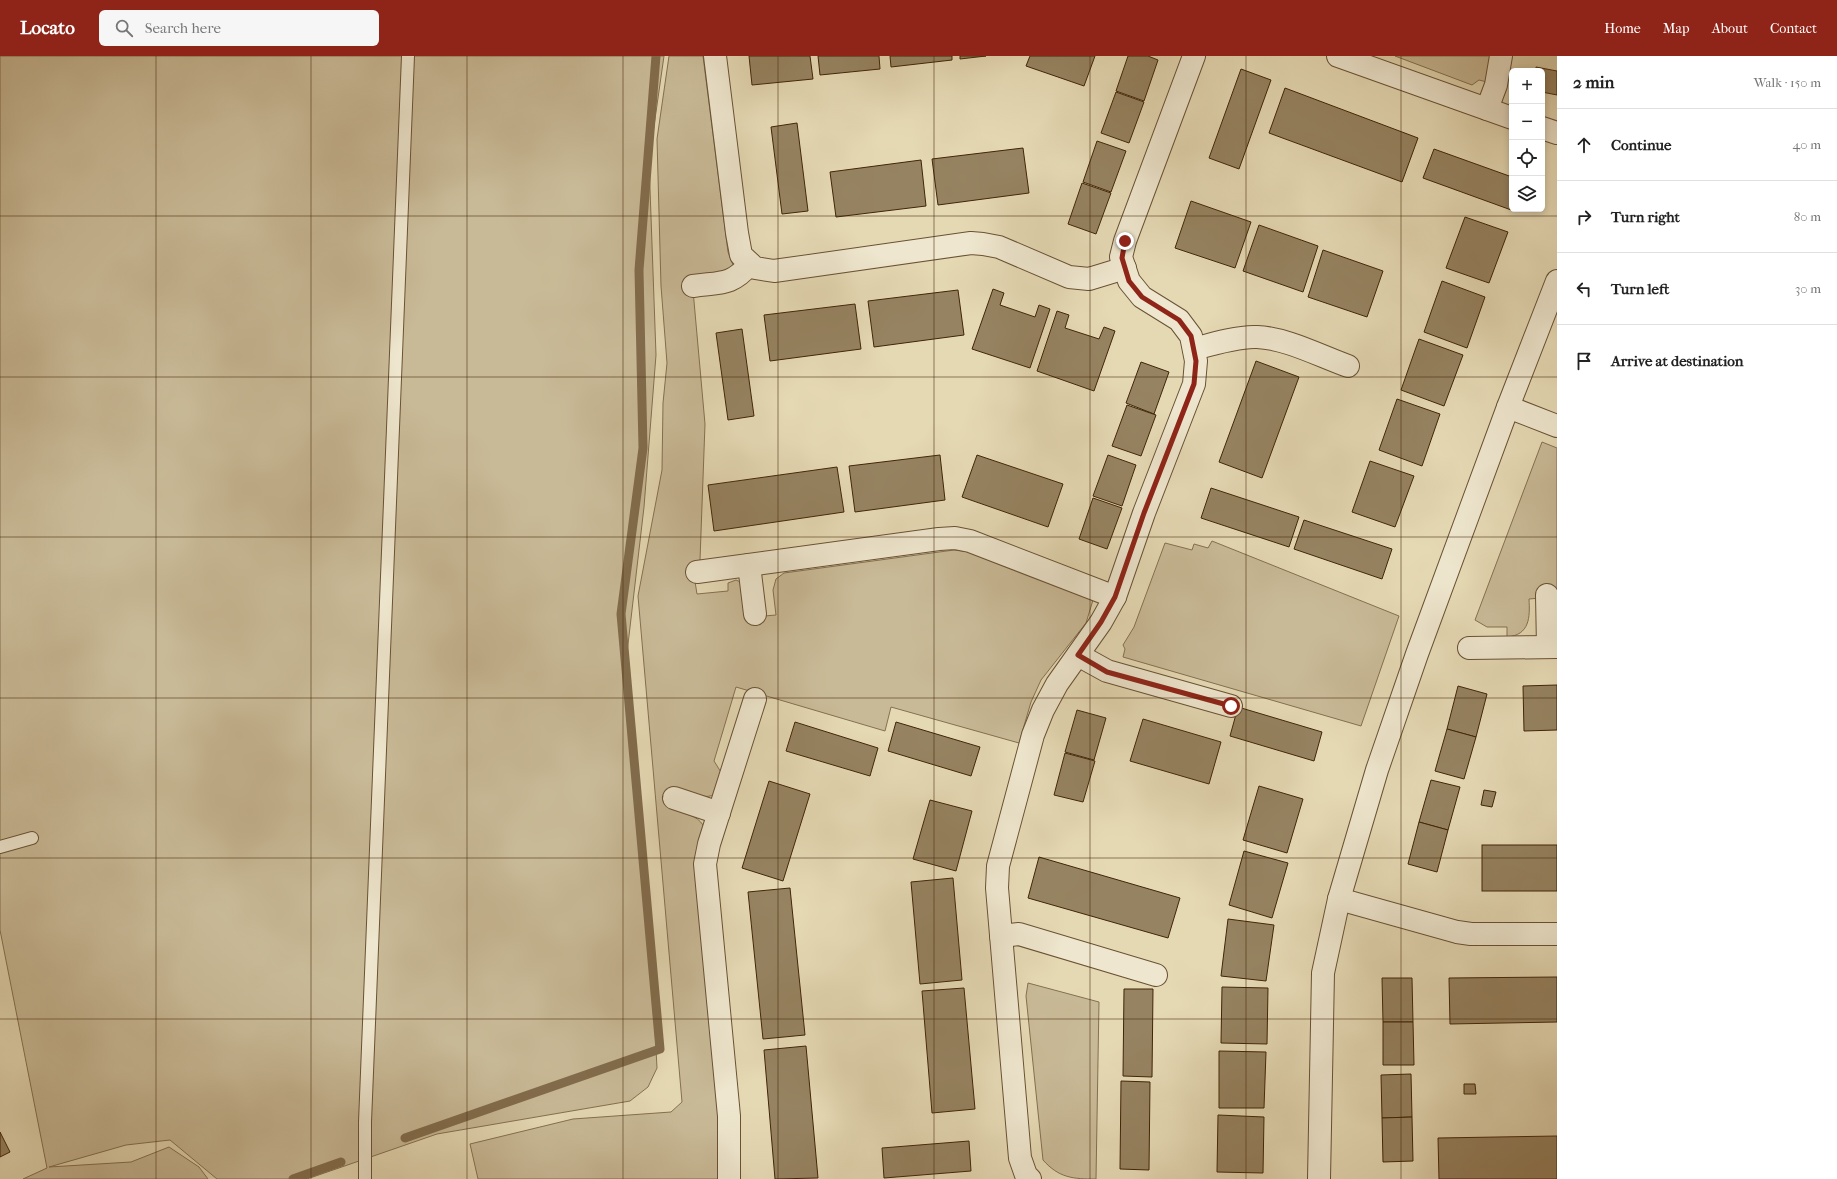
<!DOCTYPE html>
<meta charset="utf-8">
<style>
body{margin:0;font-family:"IM FELL French Canon",serif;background:#f6f6f6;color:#222}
.controls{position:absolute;right:12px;top:12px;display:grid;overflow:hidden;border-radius:6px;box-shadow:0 2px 6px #0003}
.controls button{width:36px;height:36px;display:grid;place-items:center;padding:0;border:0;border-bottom:1px solid #e0e0e0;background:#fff;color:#222;font:20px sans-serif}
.stop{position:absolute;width:12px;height:12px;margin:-9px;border:3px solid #8f2418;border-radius:50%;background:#fff}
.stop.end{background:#8f2418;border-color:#fff;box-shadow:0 1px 4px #0008}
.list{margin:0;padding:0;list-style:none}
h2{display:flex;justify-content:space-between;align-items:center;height:52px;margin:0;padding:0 16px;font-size:17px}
h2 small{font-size:13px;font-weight:400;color:#767676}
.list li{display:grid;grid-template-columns:26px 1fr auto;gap:12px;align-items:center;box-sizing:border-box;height:72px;padding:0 16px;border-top:1px solid #e0e0e0}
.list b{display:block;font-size:15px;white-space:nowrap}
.list em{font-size:13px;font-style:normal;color:#767676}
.icon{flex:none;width:22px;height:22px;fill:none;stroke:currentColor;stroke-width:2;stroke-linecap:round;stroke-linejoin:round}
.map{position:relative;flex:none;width:1557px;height:1123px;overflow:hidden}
header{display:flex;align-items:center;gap:24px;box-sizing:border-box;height:56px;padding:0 20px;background:#8f2418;color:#fff}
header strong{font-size:19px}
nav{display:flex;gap:22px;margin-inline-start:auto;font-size:14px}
.search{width:280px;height:36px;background:#f6f6f6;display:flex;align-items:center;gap:10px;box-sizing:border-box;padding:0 14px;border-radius:6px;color:#767676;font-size:15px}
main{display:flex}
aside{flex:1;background:#fff}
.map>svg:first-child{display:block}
</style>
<header>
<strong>Locato</strong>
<div class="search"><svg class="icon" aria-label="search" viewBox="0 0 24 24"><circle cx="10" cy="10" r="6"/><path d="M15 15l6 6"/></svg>Search here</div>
<nav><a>Home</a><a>Map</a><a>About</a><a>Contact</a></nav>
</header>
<main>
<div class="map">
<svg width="1557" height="1123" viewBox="0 0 1557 1123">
<rect width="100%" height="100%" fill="#e5d9b4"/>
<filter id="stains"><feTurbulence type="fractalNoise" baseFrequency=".005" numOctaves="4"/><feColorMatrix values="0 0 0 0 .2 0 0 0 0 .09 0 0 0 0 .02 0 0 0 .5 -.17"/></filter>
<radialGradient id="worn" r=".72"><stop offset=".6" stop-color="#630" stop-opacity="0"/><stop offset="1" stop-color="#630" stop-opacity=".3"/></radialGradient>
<g fill="#c9ba97" stroke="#857050">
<polygon points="0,0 664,0 649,105 656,299 644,451 625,614 647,820 657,1012 648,1031 630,1045 437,1078 307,1123 217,1123 170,1084 126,1089 49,1111 131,1106 169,1091 199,1111 208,1123 23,1123 47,1112 0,874"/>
<path d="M 669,0 L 703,0 L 728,196 L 733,209 L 732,217 L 692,223 L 705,368 L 700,504 L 692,507 L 697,538 L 728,535 L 728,527 L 736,524 L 745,528 L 753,561 L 776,559 L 773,534 L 776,523 L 784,517 L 954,494 L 970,496 L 1093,544 L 1086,567 L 1041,624 L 1031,646 L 1019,687 L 891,651 L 885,675 L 736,631 L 714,705 L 724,721 C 717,747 704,742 684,734 L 678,755 C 691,760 699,760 706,774 L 723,1056 L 721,1123 L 478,1123 L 470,1088 L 573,1063 L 671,1056 L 682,1046 L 638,540 L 662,414 L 663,347 L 667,307 L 661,230 L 657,83 Z"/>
<polygon points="1395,0 1492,0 1487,26 1479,24 1472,29"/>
<path d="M 1542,386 L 1557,392 L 1557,572 L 1552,541 L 1529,543 C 1530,561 1530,579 1507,581 L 1507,571 L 1487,571 L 1475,564 Z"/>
<polygon points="1212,485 1399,560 1361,670 1123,601 1125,593 1123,589 1134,571 1165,487 1192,494 1194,488 1208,492"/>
<path d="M 1028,927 L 1099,946 L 1096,1123 C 1073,1123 1059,1122 1043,1104 L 1026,940 Z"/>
</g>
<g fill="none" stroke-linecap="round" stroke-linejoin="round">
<g stroke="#826c4c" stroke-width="9">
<polyline points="405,1082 660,993 621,558 643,392 639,214 656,0"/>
<polyline points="293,1123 341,1106"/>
</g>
</g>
<g fill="#968361" stroke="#412508">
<polygon points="749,0 810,0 813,23 752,29"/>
<polygon points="818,0 879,0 880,13 820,19"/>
<polygon points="890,0 952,0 952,4 891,11"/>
<polygon points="960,0 986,0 960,3"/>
<polygon points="1030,0 1095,0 1084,30 1026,10"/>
<polygon points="1128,0 1148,0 1158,4 1144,45 1116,35"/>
<polygon points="1536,11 1557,15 1557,39 1542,36 1542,15 1536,15"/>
<polygon points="1241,13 1271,24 1239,113 1209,102"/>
<polygon points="1285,32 1418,82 1402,126 1269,77"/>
<polygon points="1116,36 1144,46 1129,87 1101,77"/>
<polygon points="797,67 808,155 782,158 771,71"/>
<polygon points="1097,85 1126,95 1111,136 1083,126"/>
<polygon points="1023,92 1029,137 938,149 932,103"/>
<polygon points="1434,93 1512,121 1512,153 1514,153 1514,155 1423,122"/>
<polygon points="921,104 926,150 836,161 830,116"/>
<polygon points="1082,127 1111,137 1096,178 1068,168"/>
<polygon points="1191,145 1251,166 1235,212 1175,192"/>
<polygon points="1465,161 1508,176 1489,227 1446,212"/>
<polygon points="1259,169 1318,190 1303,236 1243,215"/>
<polygon points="1323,194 1383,215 1367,261 1308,241"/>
<polygon points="1442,225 1485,241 1467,292 1424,276"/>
<polygon points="993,233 1004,237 1000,249 1035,261 1039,249 1050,253 1030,312 972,293"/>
<polygon points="958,234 964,279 874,291 868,245"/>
<polygon points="855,248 861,293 770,305 764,259"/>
<polygon points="1057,255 1069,259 1065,272 1099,283 1104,271 1115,275 1094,335 1037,315"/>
<polygon points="742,273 754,360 728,364 716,277"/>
<polygon points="1419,283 1463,299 1444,350 1401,334"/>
<polygon points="1256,305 1299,321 1262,422 1219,406"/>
<polygon points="1141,306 1169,316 1154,358 1126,347"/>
<polygon points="1397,343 1440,358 1422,410 1379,394"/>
<polygon points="1127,349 1156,359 1141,400 1112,390"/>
<polygon points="940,399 945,444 855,456 849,410"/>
<polygon points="977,399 1063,428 1048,471 962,441"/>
<polygon points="1108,399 1136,409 1122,450 1093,440"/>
<polygon points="1370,405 1414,420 1395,471 1352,456"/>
<polygon points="837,411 844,456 714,475 708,429"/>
<polygon points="1211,432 1299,461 1289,491 1201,462"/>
<polygon points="1093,442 1122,452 1107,493 1079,483"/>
<polygon points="1304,464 1392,493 1382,523 1294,493"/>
<polygon points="1557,629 1557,674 1524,675 1523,630"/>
<polygon points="1458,630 1487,638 1476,681 1447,673"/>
<polygon points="1238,651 1322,676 1314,705 1230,680"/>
<polygon points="1077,654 1106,662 1094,704 1065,696"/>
<polygon points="1143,663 1221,686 1209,728 1130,705"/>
<polygon points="795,666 878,692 870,720 786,695"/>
<polygon points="896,666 980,691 971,720 888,695"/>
<polygon points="1447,673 1476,681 1464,723 1435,715"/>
<polygon points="1065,697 1095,705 1083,746 1054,739"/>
<polygon points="1431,724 1460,731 1448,774 1419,766"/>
<polygon points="769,725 810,738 783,825 742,812"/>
<polygon points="1259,730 1303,743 1287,797 1243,784"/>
<polygon points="1484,734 1496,736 1492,751 1481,749"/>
<polygon points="930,744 972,755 956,815 913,803"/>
<polygon points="1419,766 1448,774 1437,816 1408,808"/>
<rect x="1482" y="789" width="75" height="46"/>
<polygon points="1244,795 1288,807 1272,862 1229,849"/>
<polygon points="1039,801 1180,842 1168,882 1028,842"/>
<polygon points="953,822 962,924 920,928 911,826"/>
<polygon points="790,832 805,979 763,983 748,836"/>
<polygon points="1228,863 1274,869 1266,925 1221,920"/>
<polygon points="1557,921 1557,966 1450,968 1449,922"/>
<polygon points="1382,922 1412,922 1413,966 1383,966"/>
<polygon points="1222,931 1268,932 1267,988 1221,987"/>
<polygon points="964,932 975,1053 932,1057 922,935"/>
<polygon points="1124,933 1153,933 1152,1021 1123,1020"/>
<polygon points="1383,966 1413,966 1414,1009 1383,1009"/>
<polygon points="806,990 818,1122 775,1123 764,994"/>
<polygon points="1219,995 1266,996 1264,1052 1219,1052"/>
<polygon points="1411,1018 1412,1061 1382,1062 1381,1019"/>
<polygon points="1121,1025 1150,1026 1149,1114 1120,1113"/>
<polygon points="1464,1028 1475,1028 1476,1038 1464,1038"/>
<polygon points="1218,1059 1264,1061 1263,1117 1217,1116"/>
<polygon points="1412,1061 1413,1105 1383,1106 1382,1062"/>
<polygon points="0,1076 10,1096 0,1101"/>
<polygon points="1557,1080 1557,1123 1439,1123 1438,1082"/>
<polygon points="969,1085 971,1115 884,1122 882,1092"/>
</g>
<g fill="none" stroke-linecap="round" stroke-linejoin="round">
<g stroke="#6a5233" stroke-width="14">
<g id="service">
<polyline points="0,791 32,782"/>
<polyline points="365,1123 365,1066 408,0"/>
</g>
</g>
<g stroke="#6a5233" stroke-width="24">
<g id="minor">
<polyline points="715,0 737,177 741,199 755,212 774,215 971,187 983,188 999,191 1069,221 1089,223 1125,212"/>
<polyline points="1338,0 1512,62"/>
<polyline points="1487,53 1496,29 1501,0"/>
<polyline points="1542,72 1557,77"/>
<path d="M 693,230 C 721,226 731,230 750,208"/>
<path d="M 1194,293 C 1212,288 1239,280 1257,281 C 1286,282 1320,300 1348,310"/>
<polyline points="1508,351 1557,370"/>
<polyline points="749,509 755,558"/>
<polyline points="697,516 939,483 955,482 970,485 1115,541"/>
<polyline points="1547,539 1548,591"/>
<polyline points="1469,592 1557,591"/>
<polyline points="1078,599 1107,615 1231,650"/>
<polyline points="674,742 719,757"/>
<polyline points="1339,843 1457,876 1471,878 1557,878"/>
<polyline points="1001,880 1019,878 1156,919"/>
<polyline points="729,1123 729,1060 705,808 709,788 755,643"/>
<polyline points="1030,1123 1026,1119 1020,1102 997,832 998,810 1033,679 1043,654 1057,628 1101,566 1115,541 1144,457 1194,328 1196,305 1191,280 1179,264 1142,241 1129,225 1121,201 1125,185 1194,0"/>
</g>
</g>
<g stroke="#6a5233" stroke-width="24">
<polyline id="tertiary" points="1319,1123 1323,917 1339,843 1377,714 1417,598 1508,351 1557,225"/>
</g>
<use href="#service" stroke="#eee6ce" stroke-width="12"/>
<use href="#minor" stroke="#eee6ce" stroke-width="22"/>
<use href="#tertiary" stroke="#eee6ce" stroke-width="22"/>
</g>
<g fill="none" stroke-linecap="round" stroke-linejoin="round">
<polyline stroke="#8f2418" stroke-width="5" points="1125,185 1122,202 1129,225 1142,241 1179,264 1191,280 1196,305 1194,328 1144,457 1115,541 1101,566 1078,599 1107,616 1231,650"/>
</g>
<path fill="none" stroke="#412508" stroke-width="1" stroke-opacity="0.55" d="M 156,0 L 156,1123M 311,0 L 311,1123M 467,0 L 467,1123M 623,0 L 623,1123M 778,0 L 778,1123M 934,0 L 934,1123M 1090,0 L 1090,1123M 1246,0 L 1246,1123M 1401,0 L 1401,1123M 0,160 L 1557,160M 0,321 L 1557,321M 0,481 L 1557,481M 0,642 L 1557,642M 0,802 L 1557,802M 0,963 L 1557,963"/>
<rect width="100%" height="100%" filter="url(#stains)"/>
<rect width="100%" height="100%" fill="url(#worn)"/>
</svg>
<div class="controls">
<button>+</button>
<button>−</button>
<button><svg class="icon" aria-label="locate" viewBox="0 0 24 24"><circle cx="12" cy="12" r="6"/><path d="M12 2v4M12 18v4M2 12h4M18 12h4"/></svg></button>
<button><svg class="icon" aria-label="layers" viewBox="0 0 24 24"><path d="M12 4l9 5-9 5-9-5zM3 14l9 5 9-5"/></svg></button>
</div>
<div class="stop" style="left:1231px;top:650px"></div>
<div class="stop end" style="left:1125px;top:185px"></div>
</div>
<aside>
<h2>2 min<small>Walk · 150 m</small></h2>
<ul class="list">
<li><svg class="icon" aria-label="ahead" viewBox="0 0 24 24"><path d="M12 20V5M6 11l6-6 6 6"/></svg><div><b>Continue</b></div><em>40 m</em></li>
<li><svg class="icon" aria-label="right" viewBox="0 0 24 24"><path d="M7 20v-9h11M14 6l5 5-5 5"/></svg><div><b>Turn right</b></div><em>80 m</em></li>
<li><svg class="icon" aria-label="left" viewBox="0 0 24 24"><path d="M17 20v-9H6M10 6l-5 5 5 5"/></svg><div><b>Turn left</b></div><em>30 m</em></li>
<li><svg class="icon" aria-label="arrive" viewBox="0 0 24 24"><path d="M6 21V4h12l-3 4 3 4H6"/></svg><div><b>Arrive at destination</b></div></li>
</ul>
</aside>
</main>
